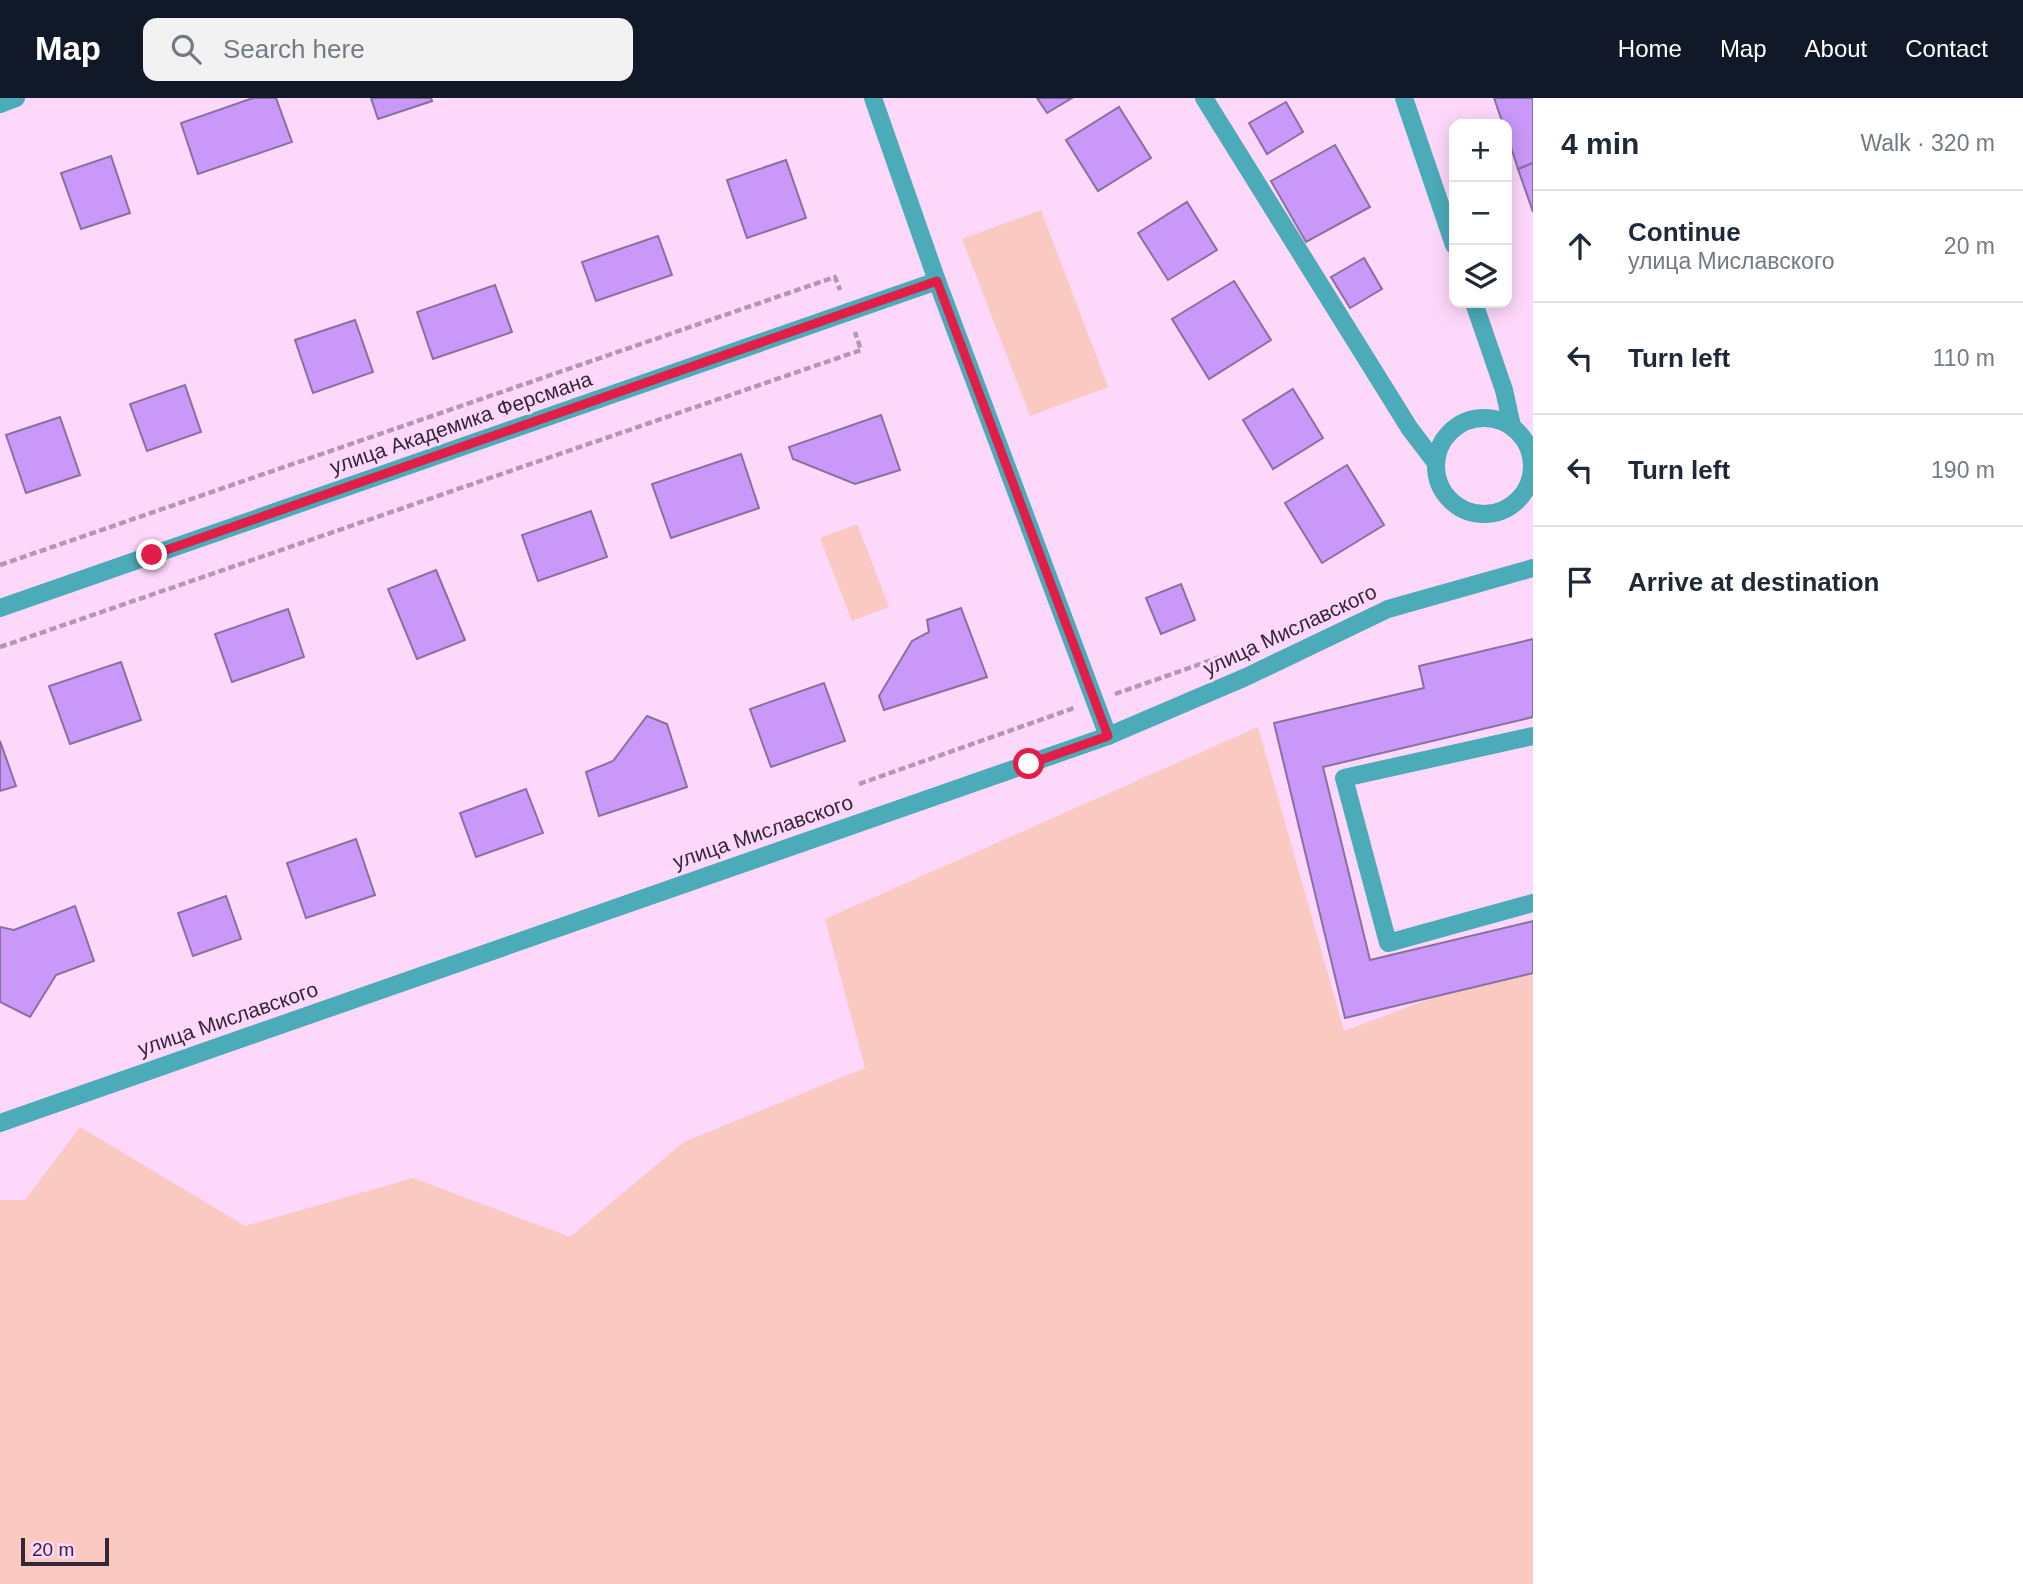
<!DOCTYPE html>
<meta charset="utf-8">
<style>
body{margin:0;font-family:Helvetica,sans-serif;background:#f2f2f3;color:#1f2937}
.controls{position:absolute;right:21px;top:21px;display:grid;overflow:hidden;border-radius:14px;box-shadow:0 4px 18px #0003}
.controls button{width:63px;height:63px;display:grid;place-items:center;padding:0;border:0;border-bottom:2px solid #e0e1e3;background:#fff;color:#1f2937;font:35px sans-serif}
.scale{position:absolute;left:21px;bottom:18px;width:88px;box-sizing:border-box;padding-left:7px;border:4px solid #362536;border-top:0;font-size:19px;line-height:24px;white-space:nowrap;color:#362536;-webkit-text-stroke:5px #fdd8fb;paint-order:stroke}
.stop{position:absolute;width:21px;height:21px;margin:-16px;border:5px solid #e11d48;border-radius:50%;background:#fff}
.stop.end{background:#e11d48;border-color:#fff;box-shadow:0 2px 7px #0008}
.list{margin:0;padding:0;list-style:none}
h2{display:flex;justify-content:space-between;align-items:center;height:91px;margin:0;padding:0 28px;font-size:30px}
h2 small{font-size:23px;font-weight:400;color:#747a83}
.list li{display:grid;grid-template-columns:46px 1fr auto;gap:21px;align-items:center;box-sizing:border-box;height:112px;padding:0 28px;border-top:2px solid #e0e1e3}
.list b{display:block;font-size:26px;white-space:nowrap}
.list p{margin:0;font-size:23px;white-space:nowrap;color:#747a83}
.list em{font-size:23px;font-style:normal;color:#747a83}
.icon{flex:none;width:38px;height:38px;fill:none;stroke:currentColor;stroke-width:2;stroke-linecap:round;stroke-linejoin:round}
.map{position:relative;flex:none;width:1533px;height:1486px;overflow:hidden}
header{display:flex;align-items:center;gap:42px;box-sizing:border-box;height:98px;padding:0 35px;background:#111827;color:#fff}
header strong{font-size:33px}
nav{display:flex;gap:38px;margin-inline-start:auto;font-size:24px}
.search{width:490px;height:63px;background:#f2f2f3;display:flex;align-items:center;gap:18px;box-sizing:border-box;padding:0 24px;border-radius:14px;color:#747a83;font-size:26px}
main{display:flex}
aside{flex:1;background:#fff}
.map>svg:first-child{display:block}
</style>
<header>
<strong>Map</strong>
<div class="search"><svg class="icon" aria-label="search" viewBox="0 0 24 24"><circle cx="10" cy="10" r="6"/><path d="M15 15l6 6"/></svg>Search here</div>
<nav><a>Home</a><a>Map</a><a>About</a><a>Contact</a></nav>
</header>
<main>
<div class="map">
<svg width="1533" height="1486" viewBox="0 0 1533 1486">
<rect width="100%" height="100%" fill="#fdd8fb"/>
<g fill="#fac9c2">
<polygon points="1041,112 1108,289 1030,318 962,141"/>
<polygon points="857,426 889,509 852,523 820,440"/>
<polygon points="1258,629 1344,933 1531,863 1533,864 1533,1486 0,1486 0,1102 25,1102 80,1029 245,1128 413,1080 570,1139 684,1044 865,970 825,821"/>
</g>
<g fill="#ca98f8" stroke="#88709f" stroke-width="2">
<polygon points="253,0 276,0 292,44 198,76 181,25"/>
<polygon points="371,0 431,0 432,3 378,21"/>
<polygon points="1037,0 1072,0 1047,15"/>
<polygon points="1494,0 1533,0 1533,65 1518,71 1507,37 1507,26 1503,26"/>
<polygon points="1286,4 1303,34 1267,56 1249,25"/>
<polygon points="1119,9 1151,60 1098,93 1066,42"/>
<polygon points="1335,47 1370,109 1306,144 1271,83"/>
<polygon points="111,58 130,115 81,131 61,75"/>
<polygon points="786,62 806,120 747,140 727,82"/>
<polygon points="1533,65 1533,114 1518,71"/>
<polygon points="1187,104 1217,152 1168,182 1138,135"/>
<polygon points="658,138 672,177 596,203 582,164"/>
<polygon points="1364,160 1382,191 1350,210 1331,179"/>
<polygon points="1234,183 1271,242 1209,281 1172,221"/>
<polygon points="495,187 512,234 433,261 417,214"/>
<polygon points="355,222 373,274 313,295 295,242"/>
<polygon points="185,287 201,334 147,353 130,306"/>
<polygon points="1293,291 1323,340 1273,371 1243,322"/>
<polygon points="881,317 900,372 855,386 793,361 789,349"/>
<polygon points="60,319 80,377 26,395 6,337"/>
<polygon points="741,356 759,410 671,440 652,386"/>
<polygon points="1347,367 1384,427 1322,465 1285,405"/>
<polygon points="591,413 607,459 538,483 522,437"/>
<polygon points="436,472 465,542 417,561 388,491"/>
<polygon points="1181,486 1195,522 1161,536 1146,500"/>
<polygon points="961,510 987,579 884,612 879,598 912,543 929,534 927,522"/>
<polygon points="288,511 304,559 232,584 215,536"/>
<polygon points="1533,541 1533,619 1323,669 1370,862 1533,823 1533,875 1345,920 1274,625 1424,590 1419,568"/>
<polygon points="121,564 141,622 70,646 49,588"/>
<polygon points="824,585 845,643 771,669 750,611"/>
<polygon points="647,618 667,626 687,689 599,718 586,674 613,663"/>
<polygon points="0,643 16,688 0,693"/>
<polygon points="526,691 543,735 476,759 460,715"/>
<polygon points="356,741 375,797 306,820 287,765"/>
<polygon points="226,798 241,841 193,858 178,815"/>
<polygon points="75,808 94,863 56,877 30,919 0,904 0,829 14,832"/>
</g>
<g fill="none" stroke-linecap="round" stroke-linejoin="round">
<g stroke="#b497b3" stroke-width="4.5" stroke-dasharray="7 3.5" stroke-linecap="butt">
<polyline points="0,467 835,179 840,192"/>
<polyline points="0,549 861,252 855,234"/>
<polyline points="1115,596 1246,550"/>
<polyline points="859,686 1074,610"/>
</g>
<g stroke="#4babb8" stroke-width="18">
<polyline points="1204,0 1410,331 1436,365"/>
<polyline points="1404,0 1454,147"/>
<polyline points="1474,205 1504,292 1512,328"/>
<circle cx="1484" cy="368" r="48"/>
<polyline points="1533,638 1344,680 1388,845 1533,805"/>
</g>
<g stroke="#4babb8" stroke-width="18">
<polyline points="873,0 937,183 1108,638"/>
<polyline points="0,6 16,0"/>
<polyline points="0,510 937,183"/>
<polyline points="0,1025 1108,638 1246,579 1388,511 1533,470"/>
</g>
</g>
<g fill="none" stroke-linecap="round" stroke-linejoin="round">
<polyline stroke="#e11d48" stroke-width="9" points="152,457 937,183 1108,638 1029,666"/>
</g>
<g text-anchor="middle" stroke-width="6" stroke-linejoin="round" paint-order="stroke">
<g font-size="21" fill="#362536" stroke="#fdd8fb">
<text transform="translate(461 325) rotate(-19)" y="7">улица Академика Ферсмана</text>
<text transform="translate(1290 532) rotate(-25)" y="7">улица Миславского</text>
<text transform="translate(763 734) rotate(-19)" y="7">улица Миславского</text>
<text transform="translate(228 921) rotate(-19)" y="7">улица Миславского</text>
</g>
</g>
</svg>
<div class="controls">
<button>+</button>
<button>−</button>
<button><svg class="icon" aria-label="layers" viewBox="0 0 24 24"><path d="M12 4l9 5-9 5-9-5zM3 14l9 5 9-5"/></svg></button>
</div>
<div class="scale">20 m</div>
<div class="stop" style="left:1029px;top:666px"></div>
<div class="stop end" style="left:152px;top:457px"></div>
</div>
<aside>
<h2>4 min<small>Walk · 320 m</small></h2>
<ul class="list">
<li><svg class="icon" aria-label="ahead" viewBox="0 0 24 24"><path d="M12 20V5M6 11l6-6 6 6"/></svg><div><b>Continue</b><p>улица Миславского</p></div><em>20 m</em></li>
<li><svg class="icon" aria-label="left" viewBox="0 0 24 24"><path d="M17 20v-9H6M10 6l-5 5 5 5"/></svg><div><b>Turn left</b></div><em>110 m</em></li>
<li><svg class="icon" aria-label="left" viewBox="0 0 24 24"><path d="M17 20v-9H6M10 6l-5 5 5 5"/></svg><div><b>Turn left</b></div><em>190 m</em></li>
<li><svg class="icon" aria-label="arrive" viewBox="0 0 24 24"><path d="M6 21V4h12l-3 4 3 4H6"/></svg><div><b>Arrive at destination</b></div></li>
</ul>
</aside>
</main>
